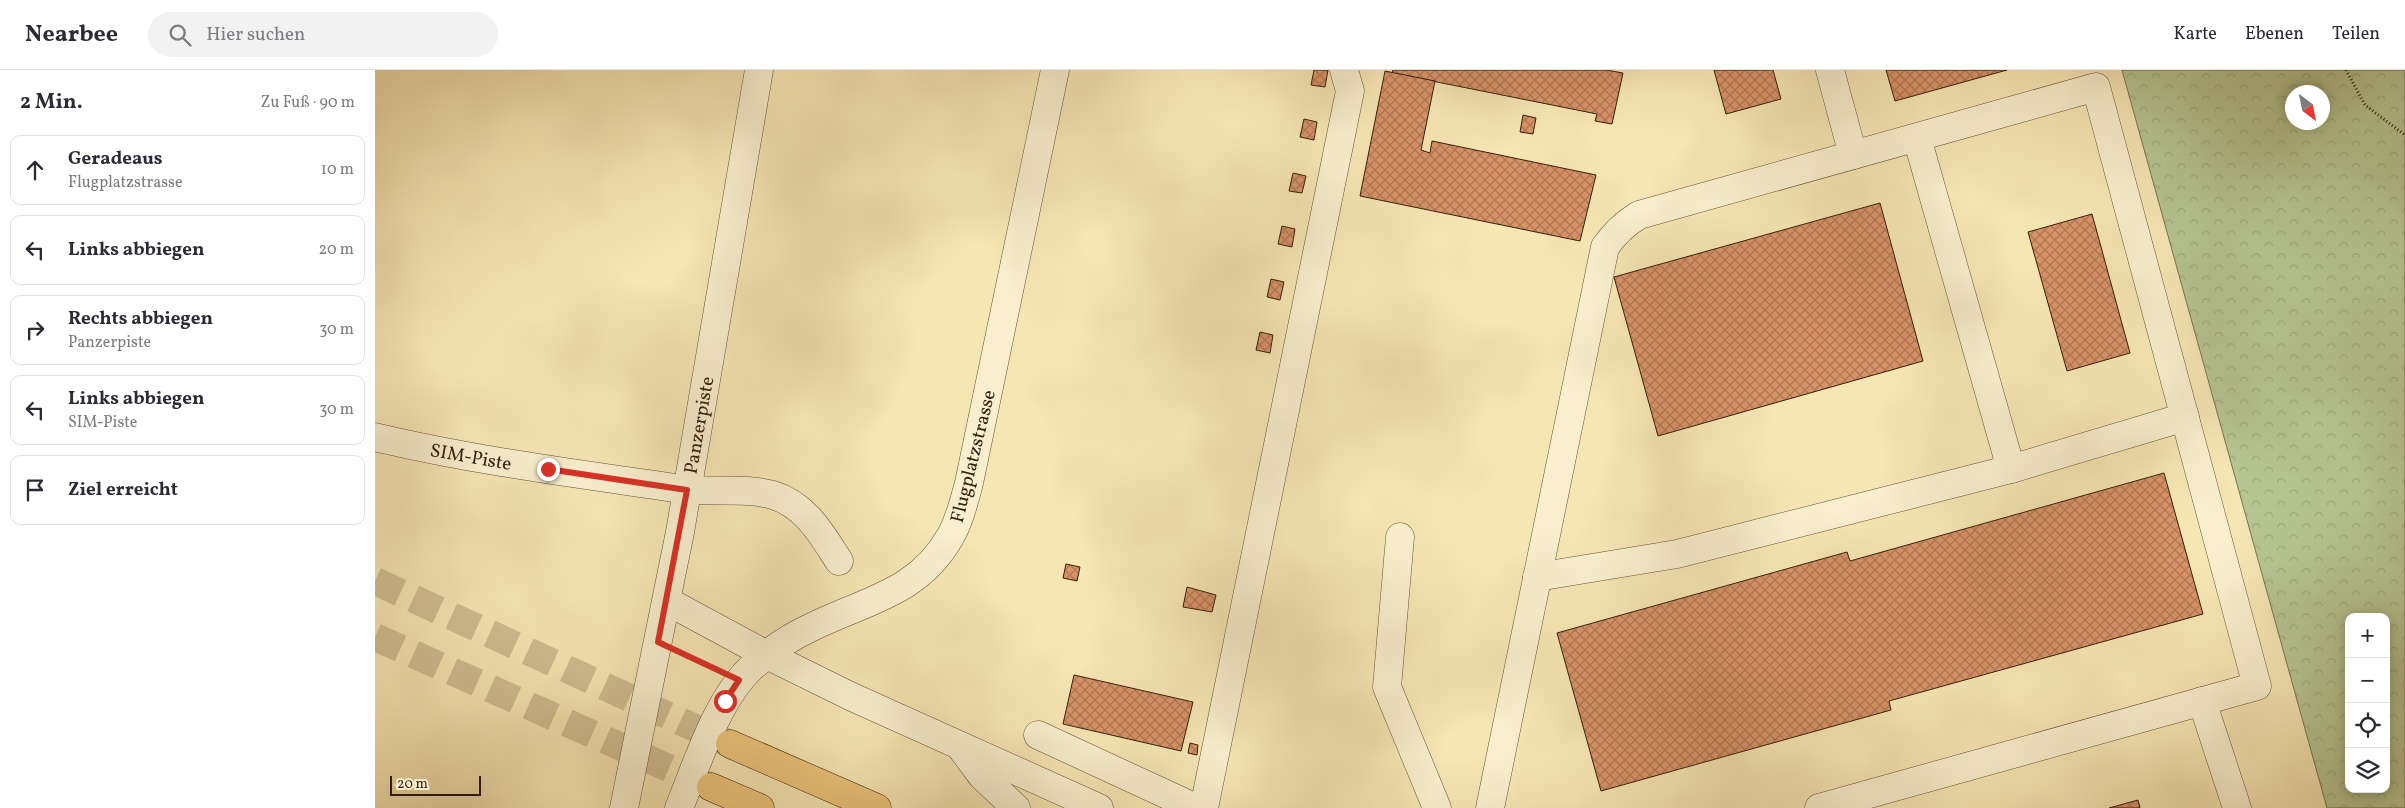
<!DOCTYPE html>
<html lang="de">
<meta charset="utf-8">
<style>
body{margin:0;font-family:Vollkorn,serif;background:#f2f2f3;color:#2b2b33}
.controls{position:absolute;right:15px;bottom:15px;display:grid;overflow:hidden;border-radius:10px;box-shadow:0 2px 12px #0003}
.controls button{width:45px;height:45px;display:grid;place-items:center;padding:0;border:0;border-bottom:1px solid #e1e1e2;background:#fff;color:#2b2b33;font:25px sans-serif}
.compass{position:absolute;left:1910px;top:15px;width:45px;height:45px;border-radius:50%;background:#fff;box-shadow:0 2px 12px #0003;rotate:148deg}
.scale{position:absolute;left:15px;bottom:12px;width:91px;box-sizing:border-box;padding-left:5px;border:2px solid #361e0c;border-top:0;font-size:14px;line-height:18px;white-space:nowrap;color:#361e0c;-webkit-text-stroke:4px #f9efce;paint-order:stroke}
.stop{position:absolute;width:15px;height:15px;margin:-11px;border:4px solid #d93025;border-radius:50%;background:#fff}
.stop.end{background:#d93025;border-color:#fff;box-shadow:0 1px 5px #0008}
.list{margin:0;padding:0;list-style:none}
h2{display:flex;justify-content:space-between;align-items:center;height:65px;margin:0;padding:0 20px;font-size:21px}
h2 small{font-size:16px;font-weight:400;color:#7c7c81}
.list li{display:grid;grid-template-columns:32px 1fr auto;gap:15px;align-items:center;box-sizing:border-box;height:70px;margin:0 10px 10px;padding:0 10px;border:1px solid #e1e1e2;border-radius:10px}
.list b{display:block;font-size:19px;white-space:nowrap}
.list p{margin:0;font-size:16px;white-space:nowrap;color:#7c7c81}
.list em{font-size:16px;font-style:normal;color:#7c7c81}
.icon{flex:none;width:28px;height:28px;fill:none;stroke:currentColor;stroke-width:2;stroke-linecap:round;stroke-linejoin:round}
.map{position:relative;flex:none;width:2030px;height:738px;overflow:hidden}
header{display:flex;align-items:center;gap:30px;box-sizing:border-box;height:70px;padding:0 25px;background:#fff;border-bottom:1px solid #e1e1e2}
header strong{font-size:24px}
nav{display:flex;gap:28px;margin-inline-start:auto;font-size:18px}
.search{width:350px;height:45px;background:#f2f2f3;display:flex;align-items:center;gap:12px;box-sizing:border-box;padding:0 18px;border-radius:28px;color:#7c7c81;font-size:19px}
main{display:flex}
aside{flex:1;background:#fff}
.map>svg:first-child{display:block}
</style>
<header>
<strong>Nearbee</strong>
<div class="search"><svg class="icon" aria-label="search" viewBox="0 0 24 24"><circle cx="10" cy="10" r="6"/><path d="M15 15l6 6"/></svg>Hier suchen</div>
<nav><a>Karte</a><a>Ebenen</a><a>Teilen</a></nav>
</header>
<main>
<aside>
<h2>2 Min.<small>Zu Fuß · 90 m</small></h2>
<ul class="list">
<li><svg class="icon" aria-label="ahead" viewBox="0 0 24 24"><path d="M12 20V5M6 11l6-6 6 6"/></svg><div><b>Geradeaus</b><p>Flugplatzstrasse</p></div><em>10 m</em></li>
<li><svg class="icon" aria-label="left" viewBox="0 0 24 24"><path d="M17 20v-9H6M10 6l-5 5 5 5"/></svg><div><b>Links abbiegen</b></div><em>20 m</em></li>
<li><svg class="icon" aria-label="right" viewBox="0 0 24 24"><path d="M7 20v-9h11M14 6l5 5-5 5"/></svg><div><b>Rechts abbiegen</b><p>Panzerpiste</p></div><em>30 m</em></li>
<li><svg class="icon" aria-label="left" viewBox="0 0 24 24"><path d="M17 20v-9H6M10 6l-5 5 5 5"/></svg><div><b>Links abbiegen</b><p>SIM-Piste</p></div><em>30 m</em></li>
<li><svg class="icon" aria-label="arrive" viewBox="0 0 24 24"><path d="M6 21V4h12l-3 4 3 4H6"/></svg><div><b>Ziel erreicht</b></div></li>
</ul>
</aside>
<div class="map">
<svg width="2030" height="738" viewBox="0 0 2030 738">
<defs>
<pattern id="forest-crowns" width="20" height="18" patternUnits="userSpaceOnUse" patternTransform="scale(1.25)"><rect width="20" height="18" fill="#b6c692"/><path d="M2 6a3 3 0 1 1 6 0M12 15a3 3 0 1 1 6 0" fill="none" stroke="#9daa7d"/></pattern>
<pattern id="building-cross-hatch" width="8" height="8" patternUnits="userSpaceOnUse" patternTransform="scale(1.25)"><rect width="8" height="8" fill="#d89367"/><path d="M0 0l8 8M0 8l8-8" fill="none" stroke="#b07753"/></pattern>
</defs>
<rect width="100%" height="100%" fill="#f6e6b4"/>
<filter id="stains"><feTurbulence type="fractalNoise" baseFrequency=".004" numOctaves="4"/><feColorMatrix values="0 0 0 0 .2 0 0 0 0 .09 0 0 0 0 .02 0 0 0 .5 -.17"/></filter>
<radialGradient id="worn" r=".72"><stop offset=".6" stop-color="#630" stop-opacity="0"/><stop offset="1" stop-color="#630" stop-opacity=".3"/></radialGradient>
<path fill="url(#forest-crowns)" stroke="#76724f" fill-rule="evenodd" d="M 1747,0 L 2030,0 L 2030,738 L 1952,738 ZM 1918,22 L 1948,22 L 1948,52 L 1918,52 ZM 1974,547 L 2011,547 L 2011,719 L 1974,719 Z"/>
<g fill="url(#building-cross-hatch)" stroke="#361e0c">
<polygon points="939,0 953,0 950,17 936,15"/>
<polygon points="1018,0 1231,0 1248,3 1237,54 1220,51 1222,44 1017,3"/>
<polygon points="1339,0 1398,0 1406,29 1351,44"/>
<polygon points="1511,0 1632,0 1520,31"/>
<polygon points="1010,1 1060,11 1046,80 1055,83 1057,71 1221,105 1205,171 985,126"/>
<polygon points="1148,45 1161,48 1158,64 1145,62"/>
<polygon points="929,49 942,52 939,70 925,67"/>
<polygon points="918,103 931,106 927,123 914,121"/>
<polygon points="1505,133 1548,291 1283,366 1239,207"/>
<polygon points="1717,144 1755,283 1692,301 1653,162"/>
<polygon points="907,156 920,159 917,177 903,174"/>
<polygon points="896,209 909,212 905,230 892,227"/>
<polygon points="885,262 898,265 895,283 881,280"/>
<polygon points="1789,403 1828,544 1514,631 1516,640 1226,721 1182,563 1472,482 1475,491"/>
<polygon points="691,494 705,497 702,511 688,508"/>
<polygon points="812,517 841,525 837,542 808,537"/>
<polygon points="699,605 818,632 806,681 688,654"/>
<polygon points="815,673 823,675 822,685 813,683"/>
<polygon points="1763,730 1765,738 1734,738"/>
</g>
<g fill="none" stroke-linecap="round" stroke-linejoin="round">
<g stroke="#d0be92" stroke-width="28" stroke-dasharray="28 14" stroke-linecap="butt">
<polyline points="0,511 355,674"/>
<polyline points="0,567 336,717"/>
</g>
<g stroke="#665036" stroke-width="29">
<g id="minor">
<polyline points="1455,0 1478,85"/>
<polyline points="1542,68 1636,399 1810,347"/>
<path d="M 0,367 C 101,391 205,404 307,419 C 337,423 370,417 398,425 C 431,435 447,465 464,491"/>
<polyline points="1025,467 1012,617 1062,738"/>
<polyline points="1162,507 1302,484 1636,399"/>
<polyline points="292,531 392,585 475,626 724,738"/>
<polyline points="1827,631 1862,738"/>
<polyline points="663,665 810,733 811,738"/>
<polyline points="587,679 607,706 641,738"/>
<polyline points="249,738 305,462 384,0"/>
<path d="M 304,738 C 322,694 342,630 376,598 C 394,581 417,566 439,556 C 492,530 543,523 575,467 C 585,450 589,431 594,413 L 680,0"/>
<polyline points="829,738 975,21 969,0"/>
<path d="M 1115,738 L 1230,177 C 1240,163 1249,154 1264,145 L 1721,17 L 1882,616 L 1444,738"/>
</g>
</g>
<g stroke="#361e0c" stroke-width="29">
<g id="highway">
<polyline points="355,674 502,738"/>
<polyline points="336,717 385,738"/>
</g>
</g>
<g stroke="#361e0c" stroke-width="3" stroke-dasharray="1 2.5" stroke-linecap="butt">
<polyline points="1971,0 1990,35 2030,65"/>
<polyline points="310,585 339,598"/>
</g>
<use href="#minor" stroke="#f9efce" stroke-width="28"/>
<use href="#highway" stroke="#ebc37a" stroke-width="28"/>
</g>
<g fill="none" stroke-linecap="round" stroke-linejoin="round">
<polyline stroke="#d93025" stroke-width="6" points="173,399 312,420 283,572 364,610 350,631"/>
</g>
<g text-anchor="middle" stroke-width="4" stroke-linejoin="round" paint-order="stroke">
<g font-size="19" fill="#361e0c" stroke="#f9efce">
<text transform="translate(323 355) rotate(-80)" y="7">Panzerpiste</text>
<text transform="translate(96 386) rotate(10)" y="7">SIM-Piste</text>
<text transform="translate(597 386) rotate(-76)" y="7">Flugplatzstrasse</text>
</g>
</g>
<rect width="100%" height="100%" filter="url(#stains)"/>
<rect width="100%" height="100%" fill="url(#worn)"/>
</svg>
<div class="controls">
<button>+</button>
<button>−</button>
<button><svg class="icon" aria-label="locate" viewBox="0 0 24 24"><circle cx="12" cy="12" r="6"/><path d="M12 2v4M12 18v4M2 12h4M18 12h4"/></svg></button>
<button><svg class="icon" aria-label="layers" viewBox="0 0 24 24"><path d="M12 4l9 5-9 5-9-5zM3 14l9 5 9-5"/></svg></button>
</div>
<svg class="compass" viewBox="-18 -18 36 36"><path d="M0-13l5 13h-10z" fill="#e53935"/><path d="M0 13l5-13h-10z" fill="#7c7c81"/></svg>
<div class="scale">20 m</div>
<div class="stop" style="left:350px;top:631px"></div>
<div class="stop end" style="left:173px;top:399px"></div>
</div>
</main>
